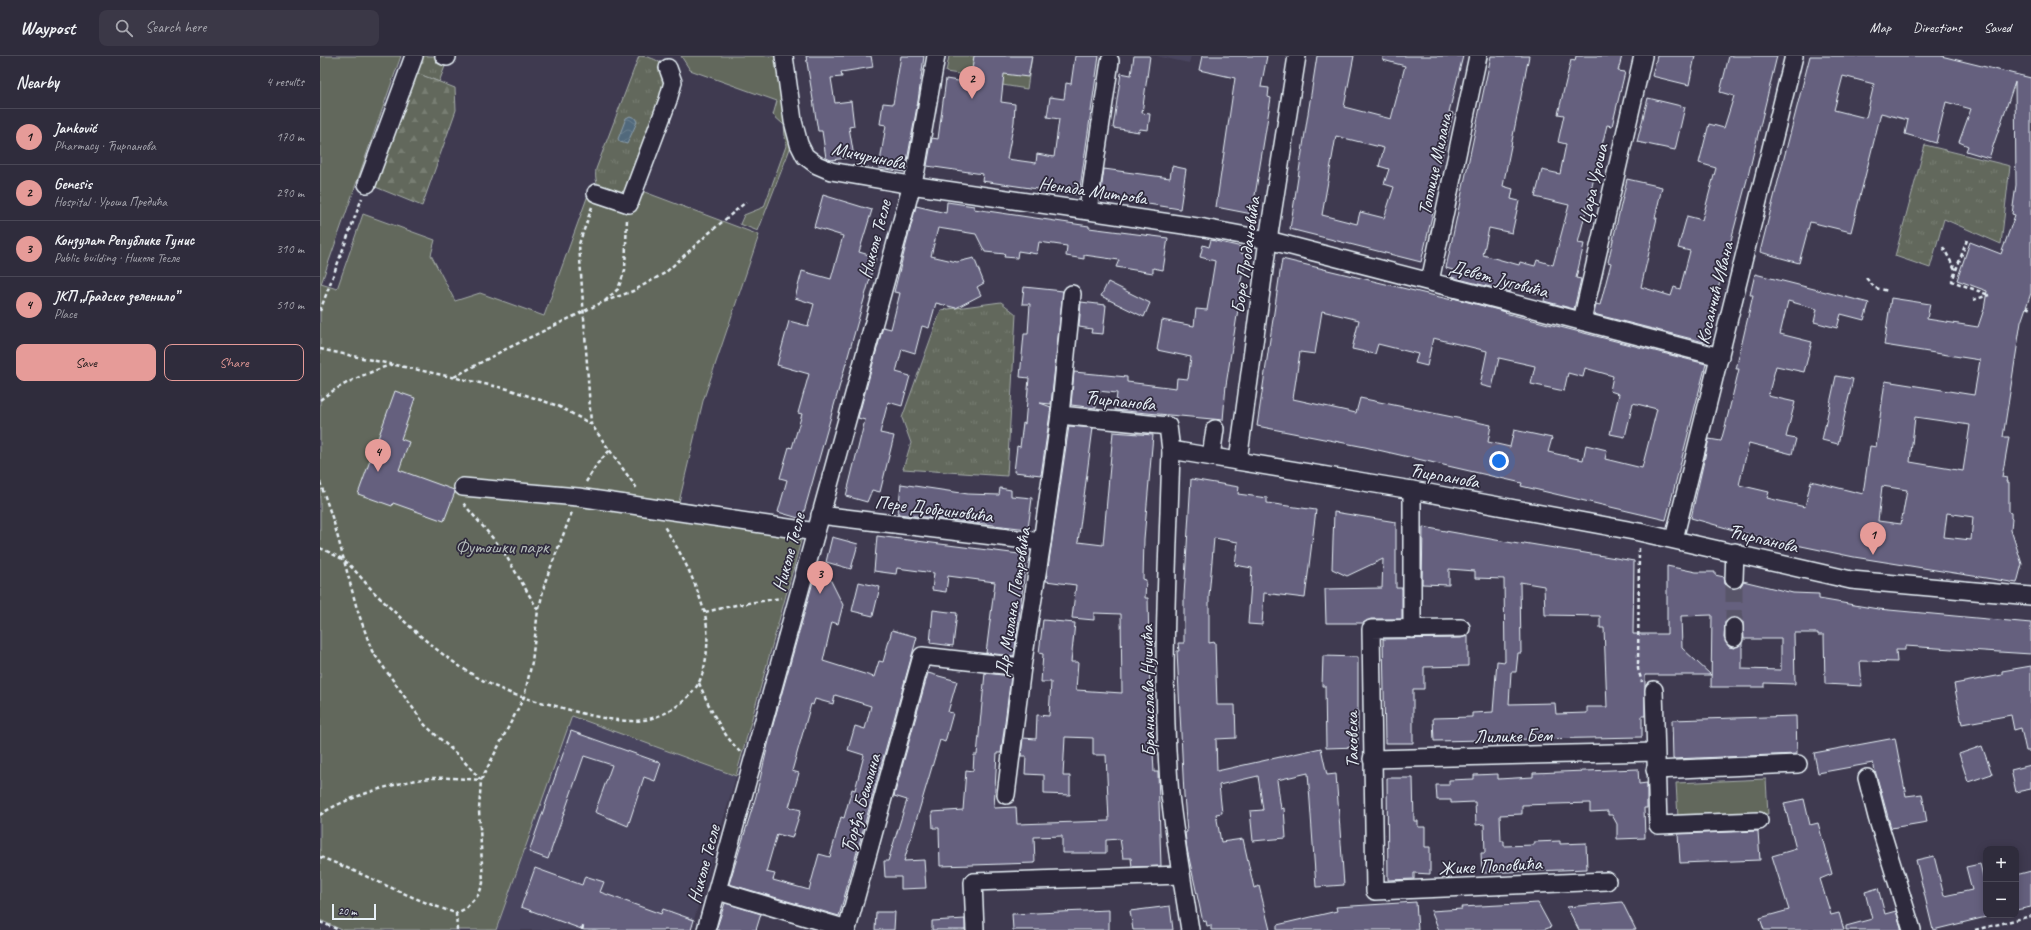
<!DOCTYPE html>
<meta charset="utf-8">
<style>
body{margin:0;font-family:Caveat,sans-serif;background:#3b3847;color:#f1f3f6}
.controls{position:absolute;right:12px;bottom:12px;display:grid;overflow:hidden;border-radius:8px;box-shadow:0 2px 10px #0003}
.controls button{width:36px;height:36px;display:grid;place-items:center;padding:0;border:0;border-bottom:1px solid #4a4856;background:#2f2c3c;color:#f1f3f6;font:20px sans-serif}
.scale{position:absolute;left:12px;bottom:10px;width:44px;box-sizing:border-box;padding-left:4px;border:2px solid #e8f1f8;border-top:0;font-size:11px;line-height:14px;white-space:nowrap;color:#e8f1f8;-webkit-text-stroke:3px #2f2a3d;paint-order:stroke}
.you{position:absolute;left:1179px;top:405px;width:14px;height:14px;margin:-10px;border:3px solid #fff;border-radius:50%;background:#1a73e8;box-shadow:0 0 0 6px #1a73e833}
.badge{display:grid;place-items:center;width:26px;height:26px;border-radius:50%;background:#e69b98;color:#111;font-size:13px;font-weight:700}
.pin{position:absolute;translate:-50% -33px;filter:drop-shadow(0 1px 2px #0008)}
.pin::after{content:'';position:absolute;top:21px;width:14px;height:12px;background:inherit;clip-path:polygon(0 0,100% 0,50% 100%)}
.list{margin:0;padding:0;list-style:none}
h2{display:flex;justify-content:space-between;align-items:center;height:52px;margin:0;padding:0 16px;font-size:17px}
h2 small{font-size:13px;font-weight:400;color:#a7a7af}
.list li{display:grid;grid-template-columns:26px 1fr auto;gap:12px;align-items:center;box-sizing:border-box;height:56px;padding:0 16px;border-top:1px solid #4a4856}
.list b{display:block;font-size:15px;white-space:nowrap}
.list p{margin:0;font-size:13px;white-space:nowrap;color:#a7a7af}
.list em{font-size:13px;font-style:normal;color:#a7a7af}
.actions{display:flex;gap:8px;padding:12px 16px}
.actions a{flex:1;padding:9px 0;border:1px solid #e69b98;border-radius:8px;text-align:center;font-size:14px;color:#e69b98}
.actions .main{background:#e69b98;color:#111}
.icon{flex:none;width:22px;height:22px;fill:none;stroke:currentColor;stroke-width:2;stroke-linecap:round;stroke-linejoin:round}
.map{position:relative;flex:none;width:1711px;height:874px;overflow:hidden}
header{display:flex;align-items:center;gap:24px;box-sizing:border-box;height:56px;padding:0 20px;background:#2f2c3c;border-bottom:1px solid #4a4856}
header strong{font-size:19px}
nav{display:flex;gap:22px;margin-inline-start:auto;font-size:14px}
.search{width:280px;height:36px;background:#3b3847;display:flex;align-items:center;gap:10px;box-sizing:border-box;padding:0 14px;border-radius:8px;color:#a7a7af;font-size:15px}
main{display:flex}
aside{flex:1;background:#2f2c3c}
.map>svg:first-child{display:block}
</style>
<header>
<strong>Waypost</strong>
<div class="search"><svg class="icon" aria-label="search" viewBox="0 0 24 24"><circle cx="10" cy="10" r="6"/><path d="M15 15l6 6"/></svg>Search here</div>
<nav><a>Map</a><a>Directions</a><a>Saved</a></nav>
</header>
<main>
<aside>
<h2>Nearby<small>4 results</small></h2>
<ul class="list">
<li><span class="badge">1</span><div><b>Janković</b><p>Pharmacy · Ћирпанова</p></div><em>170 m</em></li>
<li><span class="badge">2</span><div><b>Genesis</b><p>Hospital · Уроша Предића</p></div><em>290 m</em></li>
<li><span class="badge">3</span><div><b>Конзулат Републике Тунис</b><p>Public building · Николе Тесле</p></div><em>310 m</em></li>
<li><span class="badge">4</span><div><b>ЈКП „Градско зеленило”</b><p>Place</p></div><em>510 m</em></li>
</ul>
<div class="actions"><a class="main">Save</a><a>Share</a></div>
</aside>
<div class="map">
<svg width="1711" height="874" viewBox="0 0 1711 874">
<defs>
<pattern id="grass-tufts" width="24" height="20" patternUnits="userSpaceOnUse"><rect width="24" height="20" fill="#62685b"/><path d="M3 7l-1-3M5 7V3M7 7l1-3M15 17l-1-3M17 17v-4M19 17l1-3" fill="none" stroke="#787e73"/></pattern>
<pattern id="forest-firs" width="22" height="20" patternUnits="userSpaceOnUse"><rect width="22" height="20" fill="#62685b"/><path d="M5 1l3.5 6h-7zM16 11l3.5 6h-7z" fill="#787e73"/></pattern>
<pattern id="water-waves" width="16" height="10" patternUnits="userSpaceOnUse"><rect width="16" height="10" fill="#51697b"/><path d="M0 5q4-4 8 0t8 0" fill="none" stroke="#6a7f8e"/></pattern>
</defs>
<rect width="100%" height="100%" fill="#3f3a50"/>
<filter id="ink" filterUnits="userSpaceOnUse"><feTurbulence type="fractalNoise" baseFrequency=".025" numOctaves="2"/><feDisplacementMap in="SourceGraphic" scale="8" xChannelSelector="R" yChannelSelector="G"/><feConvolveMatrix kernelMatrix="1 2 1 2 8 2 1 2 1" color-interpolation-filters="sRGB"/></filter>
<g filter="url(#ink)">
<g fill="#4a455e">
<polygon points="836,0 871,0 869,7"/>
<polygon points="252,660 416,720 371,874 176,874"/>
</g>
<g fill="url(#grass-tufts)" stroke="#a5acaa">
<polygon points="100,0 129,0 119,26 94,16"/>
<path d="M 319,0 C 335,1 346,7 350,23 L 305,137 C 287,143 273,133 276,113 Z"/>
<polygon points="1605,89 1690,110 1681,188 1624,163 1610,212 1575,200"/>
<polygon points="681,246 696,258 687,420 583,413 591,387 582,362 621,254"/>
</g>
<polygon fill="url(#forest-firs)" stroke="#a5acaa" points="94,16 135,32 136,54 102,150 53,130"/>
<g fill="#62685b" stroke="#a5acaa">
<polygon points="0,0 81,0 1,228 17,233 43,158 115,184 111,199 135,245 160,237 224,260 268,139 311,154 322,135 439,179 383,345 359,446 486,467 416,720 252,660 176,874 22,874 0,864"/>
<polygon points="361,0 459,0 473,85 438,175 420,168 424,159 444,151 466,90 464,69 453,59 457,45 370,14"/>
<polygon points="629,0 712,0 707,33 670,27 670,23 626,16"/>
<polygon points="1446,723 1448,758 1358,762 1356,727"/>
</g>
<polygon fill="url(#water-waves)" stroke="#8d9fad" points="310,60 315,62 317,66 307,88 300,86 298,83 306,62"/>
<g fill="#65607e" stroke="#e8f1f8" fill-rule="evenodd">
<polygon points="486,0 551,0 553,11 521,16 522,21 511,22 515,47 531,45 534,70 529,71 534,101 511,104 506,102 502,75 498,75"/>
<polygon points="581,0 604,0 598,45 585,116 559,112 566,69 560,68 563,47 573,48"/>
<polygon points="654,0 712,0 708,21 684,18 681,46 695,48 694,66 687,103 716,107 717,98 734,101 739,63 727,61 730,41 744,43 746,27 751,28 755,0 779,0 759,139 662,125 663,118 607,110 612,82 618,83 626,23 650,27"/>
<polygon points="814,0 830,0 822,57 830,58 828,74 820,73 819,76 793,72 801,17 811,19"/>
<polygon points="882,0 947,0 941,31 949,32 948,41 951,42 932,158 896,151 915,22 879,14"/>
<path d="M 997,0 L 1034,0 L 1024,51 L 1071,63 L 1085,10 L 1063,4 L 1063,0 L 1143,0 L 1129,56 L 1133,57 L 1127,83 L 1106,154 L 1113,156 L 1101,206 L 970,173 ZM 1016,80 L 1064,92 L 1059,110 L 1069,113 L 1064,128 L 1074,131 L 1064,162 L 1040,156 L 1037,168 L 1002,159 Z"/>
<polygon points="1171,0 1209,0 1183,130 1193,133 1191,143 1199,145 1192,177 1169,172 1163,199 1199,209 1200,206 1215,210 1217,204 1233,209 1249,149 1215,141 1222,114 1240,118 1246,88 1238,86 1244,59 1238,58 1251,4 1255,5 1256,0 1302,0 1298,15 1305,16 1292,70 1287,69 1258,187 1264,188 1256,222 1261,223 1254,253 1224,245 1225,240 1192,231 1190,236 1131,221 1133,214 1126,212"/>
<polygon points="1337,0 1375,0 1369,29 1332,20"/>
<polygon points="1409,0 1457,0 1428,120 1384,286 1274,258 1276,248 1280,249 1291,207 1288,206 1307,123 1342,131 1335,162 1337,162 1321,231 1351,240 1354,231 1360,233 1370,195 1358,192 1367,160 1382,164 1396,112 1379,107 1389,68 1404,72 1414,40 1400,36"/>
<path d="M 1490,0 L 1621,0 L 1711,22 L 1711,237 L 1701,266 L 1683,381 L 1689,381 L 1682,421 L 1687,422 L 1686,426 L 1689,426 L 1689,456 L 1691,457 L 1691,462 L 1692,463 L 1691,474 L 1702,508 L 1697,527 L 1534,501 L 1438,481 L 1371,462 L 1389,383 L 1401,385 L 1406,367 L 1419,313 L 1416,313 L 1433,239 L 1430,239 L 1435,218 L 1549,247 L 1544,264 L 1521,258 L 1517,272 L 1494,266 L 1497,253 L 1468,245 L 1460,278 L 1492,286 L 1484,316 L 1456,310 L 1448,340 L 1475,346 L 1466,381 L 1476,383 L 1472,398 L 1429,387 L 1419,429 L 1449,436 L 1447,442 L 1485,451 L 1491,425 L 1543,438 L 1550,390 L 1556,391 L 1565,325 L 1654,339 L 1660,304 L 1564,289 L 1571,242 L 1610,248 L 1607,263 L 1658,271 L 1664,253 L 1667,235 L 1637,224 L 1650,186 L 1681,198 L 1695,159 L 1692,158 L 1696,129 L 1695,26 L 1669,102 L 1646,95 L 1648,90 L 1639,86 L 1651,53 L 1626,46 L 1616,87 L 1585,78 L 1588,64 L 1561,57 L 1531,176 L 1490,166 L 1479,207 L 1440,196 ZM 1523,20 L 1554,28 L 1546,62 L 1514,54 ZM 1595,361 L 1650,369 L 1643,415 L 1590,406 ZM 1562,430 L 1587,434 L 1581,468 L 1558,465 ZM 1627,457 L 1653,461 L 1651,484 L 1624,481 Z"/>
<polygon points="1328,42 1365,51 1355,94 1317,86"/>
<polygon points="852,110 866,113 860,153 783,141 783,135 781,135 784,113 850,122"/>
<polygon points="503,139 552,154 539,196 556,201 482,463 458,456 467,424 460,422 469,391 472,392 482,358 478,357 489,318 457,309 469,265 488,270 494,248 475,242 482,215 511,223 523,180 494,171"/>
<polygon points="627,146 654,150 654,153 769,170 769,172 848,182 843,214 833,212 833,217 796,211 799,204 764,199 764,203 746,200 747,190 719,186 717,198 698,195 697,202 684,201 685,198 665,196 656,178 618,172 611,200 637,206 654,202 664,227 657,231 661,239 636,252 616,247 609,272 602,270 595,297 582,293 576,316 590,320 582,350 568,346 560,377 574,380 560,436 552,434 547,446 526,440 545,364 538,362 563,271 571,273 580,237 574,236 596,150 626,157"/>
<polygon points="891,184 922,191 921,197 928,199 920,228 922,228 906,329 903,364 795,354 797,337 778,335 776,352 751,349 754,316 807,321 807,326 856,332 857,322 868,323 871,301 837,294 842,264 874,270 876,253 887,254 895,205 880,201 883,189 889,191"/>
<path d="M 962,203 L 1132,244 L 1133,242 L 1186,256 L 1185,257 L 1386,308 L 1346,464 L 1201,430 L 1202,427 L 1045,391 L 937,370 ZM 1002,255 L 1039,264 L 1032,293 L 1055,298 L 1058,288 L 1098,298 L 1095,307 L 1107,310 L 1113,282 L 1167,295 L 1160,329 L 1172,332 L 1179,302 L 1215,310 L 1211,328 L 1244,335 L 1248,317 L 1263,321 L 1265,312 L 1293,320 L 1290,335 L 1299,338 L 1290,378 L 1305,381 L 1313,347 L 1337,353 L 1322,412 L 1285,403 L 1287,394 L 1266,389 L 1263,404 L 1228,396 L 1232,382 L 1194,374 L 1190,391 L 1168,386 L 1171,369 L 1040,342 L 1036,357 L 973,343 L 980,296 L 995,298 Z"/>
<polygon points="788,226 830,247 824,261 781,240"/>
<polygon points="704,231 743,235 731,348 720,347 731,351 721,419 694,416 697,390 700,391 703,367 705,368 709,322 700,321 704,278 708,278 710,248 702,248"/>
<polygon points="761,246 786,249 783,278 771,277 772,273 759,271"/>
<polygon points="1516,320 1533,323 1518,388 1502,384"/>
<polygon points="75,335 95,342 81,383 89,386 79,414 134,434 135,436 124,465 73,447 72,450 38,438"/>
<polygon points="749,370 773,372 758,486 783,489 793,376 833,379 824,483 823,523 826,524 825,542 828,542 830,638 834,716 838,716 841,810 812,811 811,802 803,802 800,783 786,784 786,797 742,797 742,780 714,781 715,807 620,810 619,772 613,772 612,756 643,754 646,714 653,715 654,699 657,699 665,617 691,620 681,697 677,697 674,752 696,751 697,768 789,765 786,699 773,699 773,682 745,681 743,720 750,720 750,739 724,738 724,719 705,718 706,700 701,700 703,682 716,683 717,659 729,660 731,626 721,626 723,598 719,597 723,564 755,567 751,606 758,606 756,634 802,637 801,558 774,557 774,564 752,562 756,529 726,525"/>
<polygon points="871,423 919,431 918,438 947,442 947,447 996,454 985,542 944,537 942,569 928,568 932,512 915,509 918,486 894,482 889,540 889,587 895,586 897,649 915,649 916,682 896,683 897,715 1001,692 1007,719 1016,718 1024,829 996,831 988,717 957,724 961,753 964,752 966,782 933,785 930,755 943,754 938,720 899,729 902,757 896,758 901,786 923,783 934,832 939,830 950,874 891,874 891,869 887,870 886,865 883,866 867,793 865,777 867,776 864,739 857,595 859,595 858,587 864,587 864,540"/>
<polygon points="581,428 648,438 679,439 680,432 691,434 691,440 712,442 708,473 578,458"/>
<polygon points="1014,456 1076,466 1076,532 1082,532 1082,563 1051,563 1043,567 1006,567 1005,533 1062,532 1063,503 1027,520 1012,513"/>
<path d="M 1103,471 L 1204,489 L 1204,487 L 1314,505 L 1313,578 L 1347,578 L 1347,510 L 1376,516 L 1395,516 L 1395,519 L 1404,521 L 1405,528 L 1413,533 L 1419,532 L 1423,525 L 1473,537 L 1499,538 L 1499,543 L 1558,553 L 1711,567 L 1711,598 L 1585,590 L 1585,594 L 1576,594 L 1577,606 L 1540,605 L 1542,630 L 1505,628 L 1504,579 L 1498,579 L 1498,577 L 1474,577 L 1475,628 L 1444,627 L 1444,631 L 1391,631 L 1392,559 L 1361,560 L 1362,592 L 1391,619 L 1325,619 L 1325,660 L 1322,660 L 1322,681 L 1114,685 L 1113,662 L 1152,661 L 1152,657 L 1173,656 L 1177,605 L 1185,606 L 1184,523 L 1155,522 L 1155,515 L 1129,513 L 1129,529 L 1102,528 ZM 1200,526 L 1224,530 L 1225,559 L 1280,560 L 1280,572 L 1284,572 L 1287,651 L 1267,651 L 1267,657 L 1236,658 L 1235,647 L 1189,648 L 1191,616 L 1196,616 L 1198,597 L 1201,597 ZM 1414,561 L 1419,562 L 1423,566 L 1424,583 L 1461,583 L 1461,614 L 1422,613 L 1422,587 L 1414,592 L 1409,591 L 1404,582 L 1405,566 Z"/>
<polygon points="557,480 707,499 694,600 666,597 675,526 628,520 626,536 612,534 614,517 577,512 576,518 554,515"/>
<polygon points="512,481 538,488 531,513 506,506"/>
<path d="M 504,511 L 523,549 L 518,568 L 512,566 L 503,605 L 554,621 L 559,605 L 563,606 L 572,574 L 597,581 L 519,860 L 409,828 L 436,740 L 451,676 L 493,526 L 501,523 ZM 515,639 L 551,650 L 545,673 L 535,670 L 528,694 L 544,699 L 535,734 L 532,733 L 524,762 L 521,761 L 510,801 L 499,798 L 489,834 L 453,824 L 455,818 L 446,816 L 457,778 L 472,782 L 481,754 L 469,751 L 479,717 L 472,715 L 491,648 L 493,649 L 495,643 L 513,648 Z"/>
<polygon points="539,526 560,531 553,560 532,555"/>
<polygon points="613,554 637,557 633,590 610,587"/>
<polygon points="1148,580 1148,610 1104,611 1104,633 1093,633 1093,687 1065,687 1063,583 1141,582"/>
<polygon points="1003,600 1038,601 1038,691 1006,692 1005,630 1002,630"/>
<polygon points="1711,610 1711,695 1706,695 1701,672 1694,674 1691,659 1642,668 1634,628 1682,619 1682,615"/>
<polygon points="608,617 637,625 628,656 633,657 625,686 620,684 584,805 604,804 606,832 581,833 581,821 565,821 564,805 568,805 587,744 574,740"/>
<polygon points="1476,660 1477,698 1353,703 1352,664"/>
<polygon points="251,675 341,707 335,725 324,721 308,770 275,756 292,709 264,700 228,803 209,796"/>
<polygon points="1575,682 1586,740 1602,738 1607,766 1571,772 1553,707 1498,717 1494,697"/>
<polygon points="1662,690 1672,718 1648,726 1639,698"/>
<polygon points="1711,709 1711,733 1696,736 1691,714"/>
<polygon points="1318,713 1319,728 1327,727 1327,752 1324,752 1325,782 1297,783 1297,768 1292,759 1288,759 1288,755 1270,756 1270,747 1202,749 1202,758 1180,759 1181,785 1184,785 1184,790 1214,789 1214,786 1240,785 1240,788 1266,787 1267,813 1162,817 1161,797 1165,797 1164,768 1156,769 1155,746 1131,747 1131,744 1117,744 1116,729 1129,729 1129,724 1154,723 1154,719 1178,718 1178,723 1213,721 1213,717"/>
<polygon points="1067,722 1093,722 1094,765 1098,765 1098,771 1105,771 1105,791 1110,791 1110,818 1094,817 1094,823 1068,824"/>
<polygon points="1484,743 1490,769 1498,767 1512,818 1500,823 1511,859 1519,857 1524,874 1444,874 1440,862 1469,854 1452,800 1476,793 1464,747"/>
<polygon points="1438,775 1440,804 1360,807 1358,778"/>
<polygon points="1614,800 1624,840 1652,834 1646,811 1660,808 1664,824 1666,823 1666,861 1613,874 1596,804"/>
<polygon points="215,812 262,829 265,820 284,826 280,836 341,858 343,853 374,864 371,874 264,874 201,851"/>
<polygon points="1711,815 1711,851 1696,854 1696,819"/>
<polygon points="1558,832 1565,858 1576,855 1582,874 1526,874 1526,870 1552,863 1545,836"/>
<polygon points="1096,846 1098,874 957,874 957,869 1017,855 1016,851"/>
<polygon points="1302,846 1316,874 1259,874 1247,851"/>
<polygon points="405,847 441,858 436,874 396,874"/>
<polygon points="1218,847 1231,871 1223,874 1119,874 1111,855 1142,853 1141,851"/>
<polygon points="850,850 853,874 813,874 810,855"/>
<polygon points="789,854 789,874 693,874 692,858"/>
<polygon points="556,856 575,856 574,874 555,874"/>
<polygon points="645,863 645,874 612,874 612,865"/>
</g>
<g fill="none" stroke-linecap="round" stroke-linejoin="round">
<polyline stroke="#585569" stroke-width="17" stroke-dasharray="17 8" stroke-linecap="butt" points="1414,571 1414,523"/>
<g stroke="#e8f1f8" stroke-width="20">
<g id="minor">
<polyline points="124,0 127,1"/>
<polyline points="464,0 473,65 479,88 485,100 497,109 511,115 591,129 884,172 948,184 1400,301"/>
<polyline points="47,128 94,0"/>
<polyline points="276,137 309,148 348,44 353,26 348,12"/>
<polyline points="768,154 790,5"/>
<polyline points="1110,225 1158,0"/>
<polyline points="752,238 740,359 848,370 851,394 1092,434 1319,476 1531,524 1711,540"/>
<polyline points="1262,265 1323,0"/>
<path d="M 851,394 C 848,508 840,625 850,739 C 855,784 863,829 870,874"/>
<polyline points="891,400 895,373"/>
<polyline points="918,405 948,184 977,0"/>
<polyline points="143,431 258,441 496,476"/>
<polyline points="500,459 722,486"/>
<polyline points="1354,483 1474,0"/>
<polyline points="1414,523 1415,496"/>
<polyline points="1141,572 1051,573 1055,835 1287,825"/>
<polyline points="1092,573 1092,434"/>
<polyline points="1414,582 1414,571"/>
<polyline points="1334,634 1338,769 1439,765"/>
<polyline points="1052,703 1335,696"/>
<polyline points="1335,714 1478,708"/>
<polyline points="1547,722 1557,761 1592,874"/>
<polyline points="686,739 702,611 722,486 740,359"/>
<polyline points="398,835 527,873 602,600 702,611"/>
<polyline points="386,874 596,114 616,0"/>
<polyline points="655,874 653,826 861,819"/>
</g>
</g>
<g stroke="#e8f1f8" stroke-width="2.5" stroke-dasharray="4 3" stroke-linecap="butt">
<polyline points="272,151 259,188 271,368 318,434"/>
<polyline points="1647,184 1632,225 1669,239"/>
<polyline points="1623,191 1636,215"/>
<polyline points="1546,222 1555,232 1569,235"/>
<polyline points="1653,244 1669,239"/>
<polyline points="285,245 298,233 305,214 307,163"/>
<polyline points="1706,251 1711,253"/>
<polyline points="0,255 42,142"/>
<polyline points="0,293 188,333 238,350 271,368"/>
<polyline points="134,321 182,295 283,246 313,235 345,217 389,177 426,146"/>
<path d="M 0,344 C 22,327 47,317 73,308"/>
<polyline points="0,426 14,467 37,553 52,595 105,669 141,702 161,724 159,754 163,827 159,838 145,853 136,857"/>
<polyline points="266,426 277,408 290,394"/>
<path d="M 0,492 C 8,496 18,500 25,505 C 37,515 47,530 59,541 C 99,580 137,616 190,637 C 203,642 216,645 229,648 C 257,656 300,670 329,663 C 347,658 369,645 378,628 C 388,611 390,574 384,555 C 375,524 361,496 343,469"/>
<polyline points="1319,492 1318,613 1322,626"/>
<polyline points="219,553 225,526 252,456"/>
<polyline points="385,556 416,549 461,542"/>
<path d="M 379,627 C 390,653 401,676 420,696"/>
<path d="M 0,759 C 22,742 86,723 114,722 C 129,721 145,723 161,724 L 204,641 L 212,606 L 218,554 L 182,493 L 143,447"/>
<path d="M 0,801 C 46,818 89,843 136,857 L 137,874"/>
<polyline points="0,866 19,874"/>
<polyline points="0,874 1,874"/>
<polyline points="262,874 263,870"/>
<polyline points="1655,874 1711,860"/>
</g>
<use href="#minor" stroke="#2f2a3d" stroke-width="17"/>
</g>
</g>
<g text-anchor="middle" stroke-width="3.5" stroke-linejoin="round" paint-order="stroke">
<g font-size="19" fill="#e8f1f8" stroke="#2f2a3d">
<text transform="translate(549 99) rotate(12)" y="7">Мичуринова</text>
<text transform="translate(1114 108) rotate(-78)" y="7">Топлице Милана</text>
<text transform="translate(1272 128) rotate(-77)" y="7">Цара Уроша</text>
<text transform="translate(773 134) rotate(8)" y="7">Ненада Митрова</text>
<text transform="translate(554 183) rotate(-75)" y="7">Николе Тесле</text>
<text transform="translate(925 199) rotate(-82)" y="7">Боре Продановића</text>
<text transform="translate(1179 222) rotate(15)" y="7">Девет Југовића</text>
<text transform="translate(1394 237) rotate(-76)" y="7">Косанчић Ивана</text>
<text transform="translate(800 344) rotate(6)" y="7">Ћирпанова</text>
<text transform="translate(1124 419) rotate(10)" y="7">Ћирпанова</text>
<text transform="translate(614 452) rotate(7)" y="7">Пере Добриновића</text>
<text transform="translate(1443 482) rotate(13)" y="7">Ћирпанова</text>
<text transform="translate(468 496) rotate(-75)" y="7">Николе Тесле</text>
<text transform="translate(692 546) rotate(-81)" y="7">Др Милана Петровића</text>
<text transform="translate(827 635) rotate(-91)" y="7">Бранислава Нушића</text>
<text transform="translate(1193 679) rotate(-1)" y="7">Лилике Бем</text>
<text transform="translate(1031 684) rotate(-91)" y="7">Таковска</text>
<text transform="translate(540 747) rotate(-74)" y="7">Ђорђа Бешлина</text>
<text transform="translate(383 808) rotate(-75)" y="7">Николе Тесле</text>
<text transform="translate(1170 809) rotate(-3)" y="7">Жике Поповића</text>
</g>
<g font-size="19" fill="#b2bab9" stroke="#2f2a3d">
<text x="182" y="497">Футошки парк</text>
</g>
</g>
</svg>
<div class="controls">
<button>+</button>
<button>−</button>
</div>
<div class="scale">20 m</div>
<div class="you"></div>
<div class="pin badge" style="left:1553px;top:499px">1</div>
<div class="pin badge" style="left:652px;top:43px">2</div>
<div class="pin badge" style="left:500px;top:538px">3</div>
<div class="pin badge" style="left:58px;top:416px">4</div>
</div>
</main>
